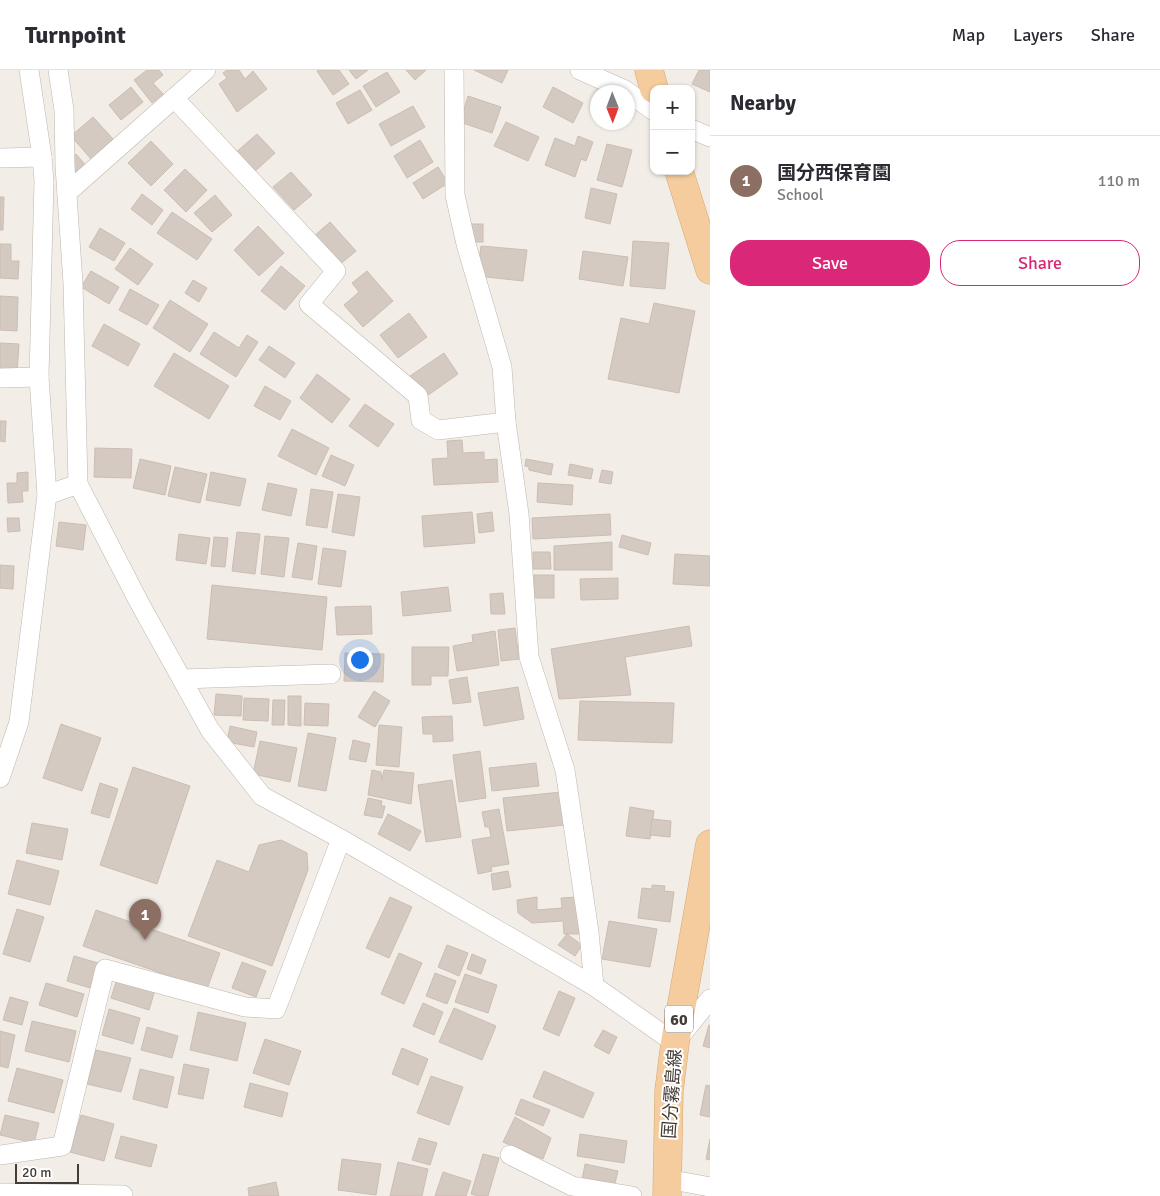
<!DOCTYPE html>
<meta charset="utf-8">
<style>
body{margin:0;font-family:Signika,"Noto Sans JP",sans-serif;background:#f2f2f3;color:#2b2b33}
.controls{position:absolute;right:15px;top:15px;display:grid;overflow:hidden;border-radius:10px;box-shadow:0 1px 4px #0004}
.controls button{width:45px;height:45px;display:grid;place-items:center;padding:0;border:0;border-bottom:1px solid #e1e1e2;background:#fff;color:#2b2b33;font:25px sans-serif}
.compass{position:absolute;left:590px;top:15px;width:45px;height:45px;border-radius:50%;background:#fff;box-shadow:0 1px 4px #0004;rotate:179deg}
.scale{position:absolute;left:15px;bottom:12px;width:64px;box-sizing:border-box;padding-left:5px;border:2px solid #443d37;border-top:0;font-size:14px;line-height:18px;white-space:nowrap;color:#443d37;-webkit-text-stroke:4px #fff;paint-order:stroke}
.you{position:absolute;left:359px;top:589px;width:18px;height:18px;margin:-12px;border:4px solid #fff;border-radius:50%;background:#1a73e8;box-shadow:0 0 0 8px #1a73e833}
.badge{display:grid;place-items:center;width:32px;height:32px;border-radius:50%;background:#db2777;color:#fff;font-size:16px;font-weight:700}
.pin{position:absolute;translate:-50% -41px;filter:drop-shadow(0 1px 2px #0008)}
.pin::after{content:'';position:absolute;top:26px;width:18px;height:15px;background:inherit;clip-path:polygon(0 0,100% 0,50% 100%)}
.list{margin:0;padding:0;list-style:none}
h2{display:flex;justify-content:space-between;align-items:center;height:65px;margin:0;padding:0 20px;font-size:21px}
h2 small{font-size:16px;font-weight:400;color:#7c7c81}
.list li{display:grid;grid-template-columns:32px 1fr auto;gap:15px;align-items:center;box-sizing:border-box;height:90px;padding:0 20px;border-top:1px solid #e1e1e2}
.list b{display:block;font-size:19px;white-space:nowrap}
.list p{margin:0;font-size:16px;white-space:nowrap;color:#7c7c81}
.list em{font-size:16px;font-style:normal;color:#7c7c81}
.actions{display:flex;gap:10px;padding:15px 20px}
.actions a{flex:1;padding:11px 0;border:1px solid #db2777;border-radius:20px;text-align:center;font-size:18px;color:#db2777}
.actions .main{background:#db2777;color:#fff}
.map{position:relative;flex:none;width:710px;height:1126px;overflow:hidden}
header{display:flex;align-items:center;gap:30px;box-sizing:border-box;height:70px;padding:0 25px;background:#fff;border-bottom:1px solid #e1e1e2}
header strong{font-size:24px}
nav{display:flex;gap:28px;margin-inline-start:auto;font-size:18px}
main{display:flex}
aside{flex:1;background:#fff}
.map>svg:first-child{display:block}
</style>
<header>
<strong>Turnpoint</strong>
<nav><a>Map</a><a>Layers</a><a>Share</a></nav>
</header>
<main>
<div class="map">
<svg width="710" height="1126" viewBox="0 0 710 1126">
<rect width="100%" height="100%" fill="#f2ede7"/>
<g fill="#d5cac1" stroke="#ccbdb2">
<polygon points="147,0 159,0 163,5 153,13 163,24 152,33 134,10"/>
<polygon points="227,0 239,0 245,9 253,1 267,19 237,42 219,14 227,8 223,3"/>
<polygon points="319,0 339,0 349,14 333,25 317,1"/>
<polygon points="349,0 368,0 356,9"/>
<polygon points="406,0 426,0 415,10"/>
<polygon points="474,0 508,0 502,13"/>
<polygon points="699,0 710,0 710,22 692,14"/>
<polygon points="387,2 400,22 376,37 363,16"/>
<polygon points="131,17 143,32 121,50 109,35"/>
<polygon points="553,17 583,33 573,53 543,37"/>
<polygon points="360,20 372,40 348,54 336,33"/>
<polygon points="468,26 501,37 492,63 460,52"/>
<polygon points="413,36 425,57 391,76 379,54"/>
<polygon points="93,47 113,69 91,89 71,66"/>
<polygon points="506,52 539,67 528,91 494,76"/>
<polygon points="257,64 275,83 252,104 234,84"/>
<polygon points="578,66 593,72 586,91 581,89 575,107 545,95 555,68 575,76"/>
<polygon points="420,70 433,92 407,108 394,86"/>
<polygon points="151,71 173,94 151,116 128,93"/>
<polygon points="607,74 632,80 622,117 597,110"/>
<polygon points="76,84 88,98 73,111 70,89"/>
<polygon points="438,97 448,113 423,129 413,113"/>
<polygon points="185,99 207,120 186,142 164,120"/>
<polygon points="291,102 312,125 294,140 273,117"/>
<polygon points="591,118 617,124 610,154 585,148"/>
<polygon points="142,124 163,140 152,155 131,139"/>
<polygon points="215,125 232,145 212,162 194,143"/>
<polygon points="0,127 4,127 3,160 0,160"/>
<polygon points="172,142 212,169 197,190 157,163"/>
<polygon points="330,152 356,181 338,196 313,167"/>
<rect x="469" y="154" width="14" height="18"/>
<polygon points="258,156 284,183 259,206 234,180"/>
<polygon points="100,158 125,173 114,191 89,177"/>
<polygon points="633,171 669,173 665,219 630,216"/>
<polygon points="0,174 11,174 11,191 19,191 18,209 0,208"/>
<polygon points="481,176 527,180 523,211 477,206"/>
<polygon points="130,178 153,194 138,215 115,199"/>
<polygon points="583,181 628,187 623,216 579,209"/>
<polygon points="281,196 305,216 285,240 261,221"/>
<polygon points="91,201 119,217 109,234 81,217"/>
<polygon points="367,201 393,231 363,257 344,235 359,222 352,213"/>
<polygon points="193,210 207,218 199,232 185,223"/>
<polygon points="130,219 159,235 147,255 119,240"/>
<polygon points="0,226 18,227 17,261 0,260"/>
<polygon points="170,230 208,254 190,282 153,258"/>
<polygon points="654,233 695,241 679,323 608,309 621,248 649,254"/>
<polygon points="409,243 427,267 398,288 380,265"/>
<polygon points="104,254 140,274 128,296 92,276"/>
<polygon points="214,262 239,278 247,265 258,272 236,307 200,284"/>
<polygon points="0,273 19,274 17,303 0,302"/>
<polygon points="269,276 295,293 285,308 259,290"/>
<polygon points="174,283 229,316 209,349 154,316"/>
<polygon points="444,283 458,304 424,328 410,306"/>
<polygon points="317,304 350,329 332,353 300,328"/>
<polygon points="265,316 291,331 280,350 254,336"/>
<polygon points="365,334 394,354 378,377 349,356"/>
<polygon points="0,351 6,351 5,372 0,371"/>
<polygon points="292,359 329,378 316,405 278,386"/>
<polygon points="462,370 463,383 484,382 484,390 497,389 498,412 434,415 432,389 448,388 447,371"/>
<polygon points="95,378 132,379 131,408 94,407"/>
<polygon points="331,385 354,395 345,416 322,406"/>
<polygon points="140,389 171,396 165,425 133,418"/>
<polygon points="526,389 553,394 551,405 529,400 529,397 525,396"/>
<polygon points="570,394 593,399 591,409 568,405"/>
<polygon points="175,397 207,404 200,433 168,426"/>
<polygon points="602,400 613,402 611,414 599,412"/>
<polygon points="28,402 28,421 22,421 23,432 8,433 7,413 17,413 17,403"/>
<polygon points="211,402 246,409 240,436 206,430"/>
<polygon points="268,413 297,419 291,446 262,440"/>
<polygon points="538,413 573,415 572,435 537,432"/>
<polygon points="311,419 333,422 327,458 306,455"/>
<polygon points="338,424 360,427 354,466 332,462"/>
<polygon points="472,442 475,473 424,477 422,446"/>
<polygon points="492,442 494,461 479,463 477,444"/>
<polygon points="610,444 611,465 533,469 532,448"/>
<polygon points="7,448 19,448 20,461 8,462"/>
<polygon points="59,452 86,455 83,480 56,476"/>
<polygon points="237,462 260,464 255,504 232,501"/>
<polygon points="179,464 210,468 206,494 176,490"/>
<polygon points="622,465 651,473 648,485 619,477"/>
<polygon points="265,466 289,468 284,507 261,504"/>
<polygon points="214,467 228,468 225,497 211,496"/>
<polygon points="612,472 612,500 554,500 554,476"/>
<polygon points="298,473 317,476 312,510 292,507"/>
<polygon points="323,478 346,481 341,517 318,514"/>
<polygon points="533,482 550,482 551,499 533,499"/>
<polygon points="675,484 710,486 710,516 673,514"/>
<polygon points="0,495 14,496 13,519 0,518"/>
<rect x="534" y="505" width="20" height="23"/>
<polygon points="618,508 618,529 581,530 580,509"/>
<polygon points="212,515 327,527 322,580 207,569"/>
<polygon points="448,517 451,541 403,546 401,522"/>
<polygon points="503,523 505,544 491,544 490,524"/>
<polygon points="371,536 372,564 337,565 335,537"/>
<polygon points="689,556 692,576 625,587 631,625 559,629 551,579"/>
<polygon points="515,558 519,589 501,591 498,560"/>
<polygon points="495,561 499,595 457,601 453,576 473,572 472,565"/>
<polygon points="412,577 449,577 448,606 431,606 431,615 412,615"/>
<polygon points="345,583 384,584 383,612 344,611"/>
<polygon points="467,607 471,632 453,634 449,610"/>
<polygon points="518,617 524,649 484,656 478,623"/>
<polygon points="374,621 390,631 375,657 358,647"/>
<polygon points="216,624 242,626 241,646 214,645"/>
<polygon points="288,626 301,626 301,656 288,655"/>
<polygon points="244,628 269,629 268,651 243,650"/>
<polygon points="273,630 285,630 284,655 272,655"/>
<polygon points="580,631 674,633 672,673 578,670"/>
<polygon points="305,633 329,634 328,656 304,655"/>
<polygon points="452,646 453,671 433,672 433,664 423,664 422,647"/>
<polygon points="61,654 101,668 82,721 43,708"/>
<polygon points="379,655 402,657 399,697 376,695"/>
<polygon points="230,656 257,662 254,677 227,672"/>
<polygon points="308,663 336,668 326,721 298,716"/>
<polygon points="353,670 370,674 366,692 349,689"/>
<polygon points="260,671 297,678 290,712 253,704"/>
<polygon points="480,681 486,728 459,732 453,685"/>
<polygon points="536,693 539,716 492,721 489,698"/>
<polygon points="133,697 190,716 157,814 100,795"/>
<polygon points="372,700 381,702 382,710 384,700 414,703 411,734 368,725"/>
<polygon points="452,710 461,767 426,772 418,715"/>
<polygon points="100,713 118,719 109,748 91,743"/>
<polygon points="561,722 565,755 507,761 503,728"/>
<polygon points="368,728 382,731 381,736 385,736 382,748 364,745"/>
<polygon points="630,737 654,741 650,769 626,766"/>
<polygon points="499,739 509,794 491,797 492,801 478,804 472,770 491,767 489,757 485,757 482,742"/>
<polygon points="388,744 421,761 410,781 378,764"/>
<polygon points="652,749 671,751 670,767 650,765"/>
<polygon points="32,753 68,759 62,790 26,783"/>
<polygon points="281,770 307,783 308,800 272,896 188,866 217,790 249,802 259,775"/>
<polygon points="17,790 59,801 50,835 8,824"/>
<polygon points="508,801 511,817 493,820 491,804"/>
<polygon points="652,815 665,816 664,821 674,822 670,852 638,848 642,818 652,819"/>
<polygon points="390,827 412,837 389,888 366,878"/>
<polygon points="537,827 537,840 562,838 561,828 577,827 579,864 564,864 563,851 532,853 518,843 517,830"/>
<polygon points="17,839 44,847 30,892 3,884"/>
<polygon points="96,840 220,883 207,919 83,876"/>
<polygon points="609,851 657,859 650,897 602,889"/>
<polygon points="567,864 582,875 575,886 558,875"/>
<polygon points="447,875 468,883 459,906 438,897"/>
<polygon points="399,883 422,893 404,934 381,924"/>
<polygon points="472,884 486,890 481,904 467,899"/>
<polygon points="74,886 98,893 90,918 67,911"/>
<polygon points="242,892 266,901 256,927 232,918"/>
<polygon points="435,903 456,911 447,934 426,926"/>
<polygon points="465,904 497,915 488,943 455,932"/>
<polygon points="117,909 155,920 149,940 111,928"/>
<polygon points="46,913 84,924 77,947 39,935"/>
<polygon points="559,921 575,928 559,966 543,959"/>
<polygon points="10,927 28,932 22,955 3,950"/>
<polygon points="423,933 443,942 434,965 413,956"/>
<polygon points="454,938 496,956 482,990 439,972"/>
<polygon points="109,939 140,948 133,974 102,965"/>
<polygon points="198,942 246,953 237,991 190,980"/>
<polygon points="32,951 76,961 69,992 25,981"/>
<polygon points="709,955 710,955 710,978 703,976"/>
<polygon points="147,957 178,966 172,988 141,980"/>
<polygon points="603,960 617,967 609,984 594,976"/>
<polygon points="0,961 15,965 8,998 0,996"/>
<polygon points="265,969 301,981 289,1015 253,1003"/>
<polygon points="402,978 428,989 418,1015 392,1004"/>
<polygon points="96,980 131,988 121,1022 87,1014"/>
<polygon points="184,994 209,999 203,1029 178,1024"/>
<polygon points="17,998 63,1010 54,1043 8,1031"/>
<polygon points="140,999 174,1007 167,1038 133,1029"/>
<polygon points="544,1001 594,1023 583,1048 533,1027"/>
<polygon points="431,1006 463,1017 449,1055 417,1043"/>
<polygon points="250,1013 288,1023 282,1047 244,1037"/>
<polygon points="706,1015 710,1016 710,1047 700,1045"/>
<polygon points="521,1029 550,1040 543,1056 515,1044"/>
<polygon points="5,1045 39,1053 34,1073 0,1065"/>
<polygon points="81,1045 114,1054 104,1091 70,1082"/>
<polygon points="515,1047 551,1068 543,1089 503,1072"/>
<polygon points="580,1064 627,1071 624,1093 577,1086"/>
<polygon points="121,1066 157,1075 151,1097 115,1088"/>
<polygon points="419,1068 437,1073 430,1095 412,1090"/>
<polygon points="710,1069 710,1090 706,1089"/>
<polygon points="483,1084 499,1088 488,1126 478,1126 471,1124"/>
<polygon points="342,1089 381,1094 376,1125 338,1120"/>
<polygon points="398,1092 428,1099 422,1126 390,1126"/>
<polygon points="585,1094 618,1101 614,1117 582,1110"/>
<polygon points="443,1102 471,1111 466,1126 435,1126"/>
<polygon points="276,1112 279,1126 249,1126 248,1118"/>
</g>
<g fill="none" stroke-linecap="round" stroke-linejoin="round">
<g stroke="#bfb6ae" stroke-width="20">
<g id="minor">
<polyline points="29,0 42,87"/>
<polyline points="58,0 64,40 65,96 73,213 78,414 140,534 210,660 262,726 341,769 594,916 675,973 710,929"/>
<polyline points="454,0 455,125 466,174 502,297 506,352 519,444 529,587 565,700 589,862 594,916"/>
<polyline points="580,0 625,20 654,41"/>
<polyline points="174,28 336,201 309,234 418,326 421,350 438,360 506,352"/>
<polyline points="691,59 710,67"/>
<polyline points="0,88 42,87 44,111 39,307 47,425"/>
<polyline points="67,123 206,0"/>
<polyline points="0,308 39,307"/>
<polyline points="182,609 331,604"/>
<polyline points="0,708 19,652 47,425 78,414"/>
<polyline points="0,1085 62,1076 105,899 245,937 276,939 341,769"/>
<polyline points="510,1085 572,1116 632,1126"/>
<polyline points="667,1109 710,1117"/>
<polyline points="0,1123 123,1125"/>
</g>
</g>
<g stroke="#d7a670" stroke-width="29">
<g id="primary">
<polyline points="649,0 654,19"/>
<polyline points="679,101 710,200"/>
<polyline points="667,1126 669,1021 675,973 710,774"/>
</g>
</g>
<use href="#minor" stroke="#fff" stroke-width="19"/>
<use href="#primary" stroke="#f4cc9e" stroke-width="28"/>
</g>
<g text-anchor="middle" stroke-width="4" stroke-linejoin="round" paint-order="stroke">
<rect fill="#fff" stroke="#7c7773" stroke-width="1" x="665" y="935.5" width="28" height="27" rx="4"/>
<g font-size="16" font-weight="bold" fill="#443d37">
<text x="679" y="955">60</text>
</g>
<g font-size="18" fill="#443d37" stroke="#fff">
<text transform="translate(672 1024) rotate(-86)" y="6">国分霧島線</text>
</g>
</g>
</svg>
<div class="controls">
<button>+</button>
<button>−</button>
</div>
<svg class="compass" viewBox="-18 -18 36 36"><path d="M0-13l5 13h-10z" fill="#e53935"/><path d="M0 13l5-13h-10z" fill="#7c7c81"/></svg>
<div class="scale">20 m</div>
<div class="you"></div>
<div class="pin badge" style="left:145px;top:870px;background:#8d6e63">1</div>
</div>
<aside>
<h2>Nearby<small></small></h2>
<ul class="list">
<li><span class="badge" style="background:#8d6e63">1</span><div><b>国分西保育園</b><p>School</p></div><em>110 m</em></li>
</ul>
<div class="actions"><a class="main">Save</a><a>Share</a></div>
</aside>
</main>
